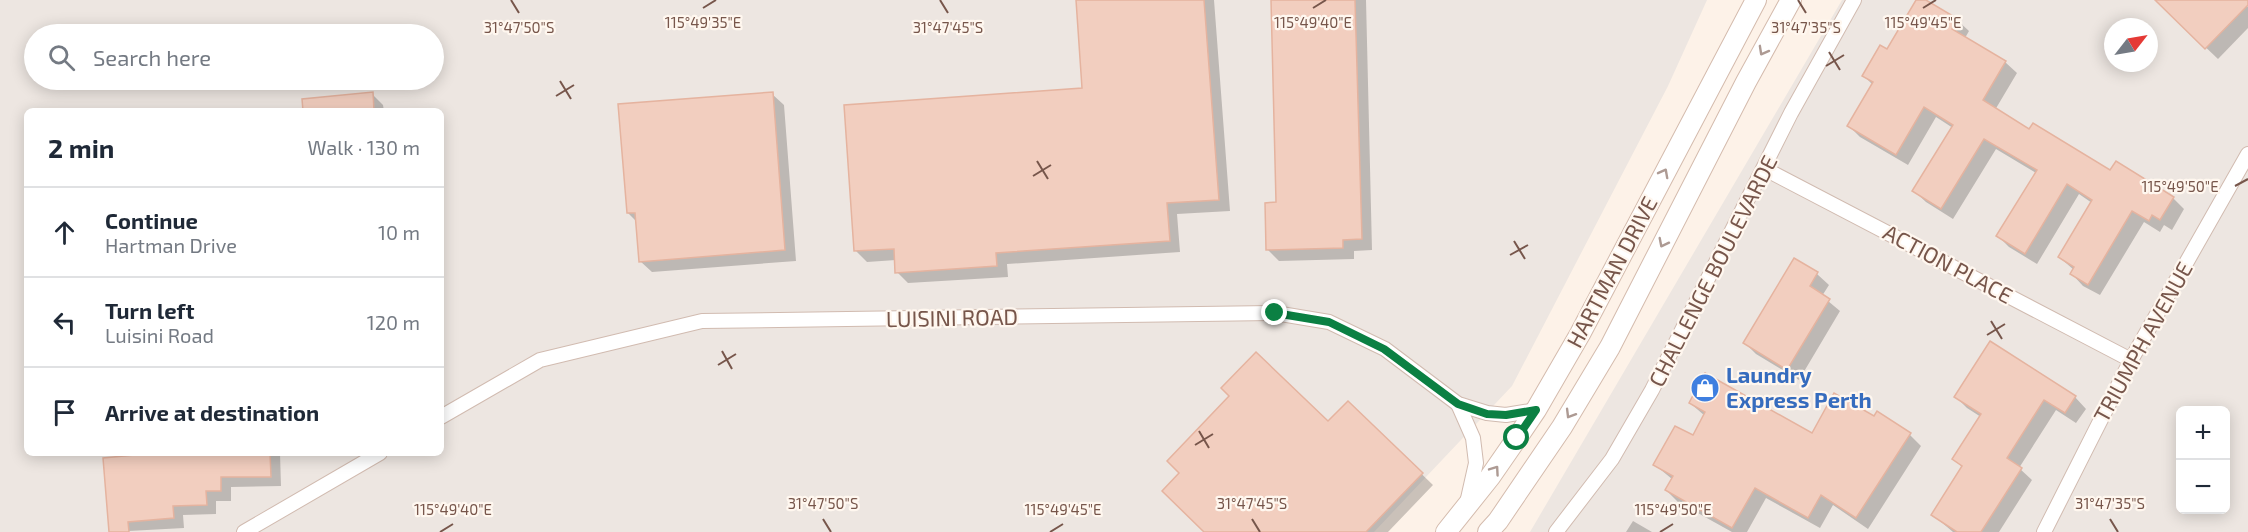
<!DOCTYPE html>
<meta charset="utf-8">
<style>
body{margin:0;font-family:"Exo 2",sans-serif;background:#f2f2f3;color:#1f2937}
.controls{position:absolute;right:18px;bottom:18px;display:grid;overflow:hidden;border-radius:9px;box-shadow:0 3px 15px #0003}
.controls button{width:54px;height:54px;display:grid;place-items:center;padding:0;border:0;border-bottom:2px solid #e0e1e3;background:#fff;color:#1f2937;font:30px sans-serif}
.compass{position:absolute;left:2104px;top:18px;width:54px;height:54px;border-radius:50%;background:#fff;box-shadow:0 3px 15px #0003;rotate:59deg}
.stop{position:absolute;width:18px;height:18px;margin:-14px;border:4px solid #0b8043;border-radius:50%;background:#fff}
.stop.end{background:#0b8043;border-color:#fff;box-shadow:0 2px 6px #0008}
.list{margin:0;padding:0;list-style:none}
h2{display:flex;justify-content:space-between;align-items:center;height:78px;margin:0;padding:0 24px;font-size:26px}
h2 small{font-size:20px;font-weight:400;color:#747a83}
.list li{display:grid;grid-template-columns:39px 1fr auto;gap:18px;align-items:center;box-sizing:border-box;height:90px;padding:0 24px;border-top:2px solid #e0e1e3}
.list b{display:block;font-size:22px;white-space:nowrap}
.list p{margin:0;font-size:20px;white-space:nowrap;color:#747a83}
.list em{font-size:20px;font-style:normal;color:#747a83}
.icon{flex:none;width:33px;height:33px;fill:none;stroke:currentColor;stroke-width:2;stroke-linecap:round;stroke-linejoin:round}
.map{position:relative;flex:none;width:2248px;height:532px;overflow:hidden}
.search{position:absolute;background:#fff;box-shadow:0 3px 15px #0003;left:24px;top:24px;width:420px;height:66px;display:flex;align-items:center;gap:15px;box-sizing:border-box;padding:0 21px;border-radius:33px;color:#747a83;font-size:22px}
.panel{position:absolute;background:#fff;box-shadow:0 3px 15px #0003;left:24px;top:108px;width:420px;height:348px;border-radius:9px}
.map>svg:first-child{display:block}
</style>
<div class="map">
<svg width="2248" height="532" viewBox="0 0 2248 532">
<rect width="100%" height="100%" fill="#fdf2e8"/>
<g fill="#ede6e1" fill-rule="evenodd">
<path d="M 0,0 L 1707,0 L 1668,86 L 1512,386 L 1374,532 L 0,532 ZM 34,34 L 434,34 L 434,80 L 34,80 ZM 27,111 L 441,111 L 441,453 L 27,453 Z"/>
<path d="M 1842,0 L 2248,0 L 2248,532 L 1530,532 ZM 2113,27 L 2149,27 L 2149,63 L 2113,63 ZM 2180,410 L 2226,410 L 2226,510 L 2180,510 Z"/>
</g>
<g fill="#0003">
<polygon points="1077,0 1214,0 1230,211 1177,214 1180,252 1007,264 1008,277 908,283 897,272 896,260 867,262 856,251 1084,90"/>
<polygon points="1272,0 1366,0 1372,250 1354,251 1354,259 1279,261 1268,250 1278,204"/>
<polygon points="1917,0 1923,0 1957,20 1969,31 1965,38 2005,62 2017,73 1995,110 2030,131 2111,172 2173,198 2184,209 2172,230 2164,225 2160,232 2144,222 2100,295 2083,286 2072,274 2074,270 2059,257 2092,203 2079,194 2037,264 2009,247 1998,236 2036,173 1996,149 1953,219 1926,202 1914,191 1953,128 1936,117 1908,165 1860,137 1849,126 1873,85 1864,76 1888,51"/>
<polygon points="2156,0 2241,0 2248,7 2248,28 2218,59"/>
<polygon points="372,94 383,105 384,111 304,111"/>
<polygon points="772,94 784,105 796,261 652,272 640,261 637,222 628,213"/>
<polygon points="1795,260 1817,274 1829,285 1822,296 1840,311 1799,380 1756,354 1744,342"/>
<polygon points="1956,397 2075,397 2086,409 2076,423 2056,410 2019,468 2032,480 1999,532 1953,532 1933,515 1963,468 1954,459 1981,417 1967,408"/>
<polygon points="1348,403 1433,485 1388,532 1206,532 1328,423"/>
<polygon points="1690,403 1812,435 1910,435 1921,446 1868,529 1833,505 1820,528 1766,498 1747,532 1732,532 1678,502 1666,490 1672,479 1655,465 1694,437 1705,416"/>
<polygon points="174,453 280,453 281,486 231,487 231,501 216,501 216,514 183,515 184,528 110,532"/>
<polygon points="1633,521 1652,532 1626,532"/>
</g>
<g fill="#f2cebf" stroke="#e5b39f" stroke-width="1.5">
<polygon points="1076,0 1204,0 1219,200 1167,203 1170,241 996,253 997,266 895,273 894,249 854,251 844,105 1082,88"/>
<polygon points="1271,0 1355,0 1362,239 1343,240 1343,248 1266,250 1265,203 1276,202"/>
<polygon points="1916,0 1926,0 1958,19 1952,29 2006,61 1983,100 2029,129 2033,123 2110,170 2116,161 2174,197 2160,220 2152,215 2149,221 2132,211 2088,285 2070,274 2074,267 2058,257 2092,200 2067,184 2025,254 1996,236 2037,170 1984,139 1941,209 1912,191 1953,125 1924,107 1896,155 1847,126 1873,82 1862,76 1880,45 1887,49"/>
<polygon points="2155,0 2248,0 2248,5 2205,49"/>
<polygon points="373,92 374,111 303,111 302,99"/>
<polygon points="773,92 785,250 639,262 635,213 627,213 618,104"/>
<polygon points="1794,258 1818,272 1810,286 1830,299 1787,370 1743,343"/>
<polygon points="1990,341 2076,396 2065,413 2044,400 2007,458 2022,468 1981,532 1957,532 1931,515 1962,466 1952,459 1981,414 1954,397"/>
<polygon points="1256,352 1328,421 1348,401 1423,473 1366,532 1204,532 1162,491 1179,473 1167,461 1229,396 1221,388"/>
<polygon points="1705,373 1812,433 1834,393 1874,416 1877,411 1911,433 1856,518 1821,495 1808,518 1755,488 1732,528 1665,490 1673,476 1653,465 1675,426 1693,435 1705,412 1689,403"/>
<polygon points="156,453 270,453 271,477 221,477 221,491 206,491 207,505 173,506 174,518 128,522 129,532 109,532 103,458"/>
</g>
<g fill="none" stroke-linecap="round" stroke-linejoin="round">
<g stroke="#d1bbb0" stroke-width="16">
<g id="minor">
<polyline points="1765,169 2131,360"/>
<polyline points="1458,404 1473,438 1476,463 1467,503"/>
<polyline points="441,417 540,360 702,321 1275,313 1329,322 1385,349 1458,404 1487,413 1506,415 1536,410"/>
<polyline points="244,532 380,453"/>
<polyline points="1556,532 1612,459 1652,390 1791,113 1854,0"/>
<polyline points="2044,532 2131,360 2248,154"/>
</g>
</g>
<g stroke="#d4bbad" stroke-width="22">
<g id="secondary">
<polyline points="1446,532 1490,477 1517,438 1536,410 1580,334 1756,0"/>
<polyline points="1488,532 1498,521 1562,427 1610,347 1746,82 1791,0"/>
</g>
</g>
<use href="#minor" stroke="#fff" stroke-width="14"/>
<use href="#secondary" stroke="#fff" stroke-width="20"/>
</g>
<defs><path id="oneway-chevron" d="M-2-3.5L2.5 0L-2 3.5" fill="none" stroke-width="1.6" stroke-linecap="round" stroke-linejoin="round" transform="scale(1.5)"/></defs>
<g stroke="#ad9a93">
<use href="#oneway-chevron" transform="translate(1763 51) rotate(119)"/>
<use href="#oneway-chevron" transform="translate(1664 173) rotate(-62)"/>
<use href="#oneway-chevron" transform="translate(1663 243) rotate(117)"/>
<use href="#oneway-chevron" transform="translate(1570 414) rotate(121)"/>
<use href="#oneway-chevron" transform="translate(1495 470) rotate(-55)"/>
</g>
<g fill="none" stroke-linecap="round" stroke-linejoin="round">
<polyline stroke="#0b8043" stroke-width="8" points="1275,313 1329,322 1384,349 1458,404 1487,414 1506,415 1536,410 1517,438"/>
</g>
<path fill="none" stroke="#77564b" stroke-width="2" d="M 511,0 L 519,13M 940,0 L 948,13M 1798,0 L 1806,13M 703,8 L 716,0M 1313,8 L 1326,0M 1923,8 L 1936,0M 1829,52 L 1840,70M 1826,66 L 1844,55M 560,81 L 571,99M 556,96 L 574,85M 1037,161 L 1048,179M 1033,176 L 1051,165M 2235,186 L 2248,179M 1514,241 L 1525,259M 1510,255 L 1528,245M 1991,321 L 2002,339M 1987,335 L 2005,324M 722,351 L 732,369M 718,365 L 736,354M 1199,431 L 1209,448M 1195,445 L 1213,434M 823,519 L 831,532M 1252,519 L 1260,532M 2110,519 L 2118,532M 440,532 L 453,524M 1050,532 L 1063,524M 1660,532 L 1673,524"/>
<defs>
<g id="shop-disc" transform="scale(1.5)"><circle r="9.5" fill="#3f7fe0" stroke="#fff7ef"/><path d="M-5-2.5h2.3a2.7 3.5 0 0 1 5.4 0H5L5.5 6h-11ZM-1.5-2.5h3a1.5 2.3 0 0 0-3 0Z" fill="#fff"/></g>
</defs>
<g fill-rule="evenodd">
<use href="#shop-disc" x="1705" y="388"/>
</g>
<g text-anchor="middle" stroke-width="4.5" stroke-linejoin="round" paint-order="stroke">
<g font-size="22" fill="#77564b" stroke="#fff7ef">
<text transform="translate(1948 264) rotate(28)" y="8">ACTION PLACE</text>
<text transform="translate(1713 271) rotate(-63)" y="8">CHALLENGE BOULEVARDE</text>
<text transform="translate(1612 272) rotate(-62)" y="8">HARTMAN DRIVE</text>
<text transform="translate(952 318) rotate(-1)" y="8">LUISINI ROAD</text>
<text transform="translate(2143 342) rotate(-61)" y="8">TRIUMPH AVENUE</text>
</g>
<g font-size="22" font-weight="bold" fill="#366cbe" stroke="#fff7ef" text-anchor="start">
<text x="1726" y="383">Laundry<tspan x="1726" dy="25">Express Perth</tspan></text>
</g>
</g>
<g font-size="15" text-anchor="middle" fill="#77564b" stroke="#fff7ef" stroke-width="4.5" stroke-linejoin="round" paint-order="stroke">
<text x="703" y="28">115°49'35"E</text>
<text x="1313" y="28">115°49'40"E</text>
<text x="1923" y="28">115°49'45"E</text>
<text x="519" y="33">31°47'50"S</text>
<text x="948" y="33">31°47'45"S</text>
<text x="1806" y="33">31°47'35"S</text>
<text x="2180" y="192">115°49'50"E</text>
<text x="823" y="509">31°47'50"S</text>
<text x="1252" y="509">31°47'45"S</text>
<text x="2110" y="509">31°47'35"S</text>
<text x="453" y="515">115°49'40"E</text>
<text x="1063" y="515">115°49'45"E</text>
<text x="1673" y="515">115°49'50"E</text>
</g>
</svg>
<div class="controls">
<button>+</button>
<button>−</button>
</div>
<svg class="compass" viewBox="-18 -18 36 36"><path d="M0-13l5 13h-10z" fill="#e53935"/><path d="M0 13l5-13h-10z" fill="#747a83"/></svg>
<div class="stop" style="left:1517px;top:438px"></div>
<div class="stop end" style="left:1275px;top:313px"></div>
<div class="search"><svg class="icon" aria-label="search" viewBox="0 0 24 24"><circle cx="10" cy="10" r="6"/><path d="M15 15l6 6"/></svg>Search here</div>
<section class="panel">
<h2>2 min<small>Walk · 130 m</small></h2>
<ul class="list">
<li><svg class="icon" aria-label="ahead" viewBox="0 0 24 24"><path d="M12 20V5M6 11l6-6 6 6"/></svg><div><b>Continue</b><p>Hartman Drive</p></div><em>10 m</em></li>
<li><svg class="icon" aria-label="left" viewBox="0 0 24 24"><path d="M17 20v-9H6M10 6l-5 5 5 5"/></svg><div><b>Turn left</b><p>Luisini Road</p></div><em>120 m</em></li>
<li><svg class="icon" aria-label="arrive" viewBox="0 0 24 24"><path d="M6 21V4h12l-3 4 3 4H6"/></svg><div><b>Arrive at destination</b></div></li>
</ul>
</section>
</div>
